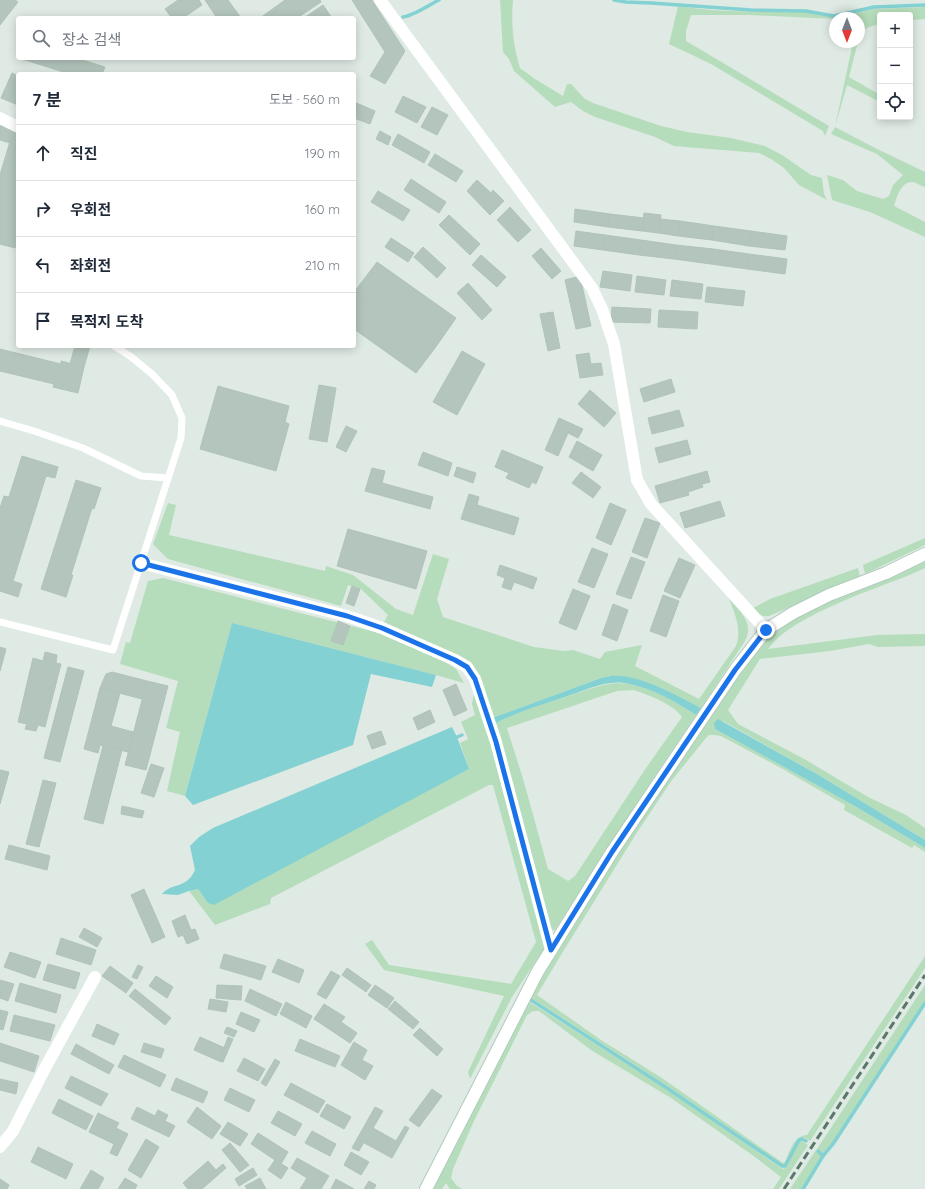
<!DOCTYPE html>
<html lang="ko">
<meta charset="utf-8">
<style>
body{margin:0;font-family:Quicksand,"Noto Sans KR",sans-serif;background:#f2f2f3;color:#1f2937}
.controls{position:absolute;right:12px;top:12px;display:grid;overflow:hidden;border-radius:4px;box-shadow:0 2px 10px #0003}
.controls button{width:36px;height:36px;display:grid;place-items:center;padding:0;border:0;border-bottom:1px solid #e0e1e3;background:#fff;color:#1f2937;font:20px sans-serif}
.compass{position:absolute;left:829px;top:12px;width:36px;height:36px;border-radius:50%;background:#fff;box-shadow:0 2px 10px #0003;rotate:180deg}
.stop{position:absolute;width:12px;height:12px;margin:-9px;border:3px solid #1a73e8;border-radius:50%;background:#fff}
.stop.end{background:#1a73e8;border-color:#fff;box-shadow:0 1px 4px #0008}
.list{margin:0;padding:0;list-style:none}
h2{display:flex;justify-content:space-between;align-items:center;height:52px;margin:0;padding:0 16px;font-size:17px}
h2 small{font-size:13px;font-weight:400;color:#747a83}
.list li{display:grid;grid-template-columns:26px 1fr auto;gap:12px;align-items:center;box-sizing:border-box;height:56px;padding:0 16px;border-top:1px solid #e0e1e3}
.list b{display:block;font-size:15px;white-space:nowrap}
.list em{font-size:13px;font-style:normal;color:#747a83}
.icon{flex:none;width:22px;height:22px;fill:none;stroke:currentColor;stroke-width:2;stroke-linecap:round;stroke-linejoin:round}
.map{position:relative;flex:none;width:925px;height:1189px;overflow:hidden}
.search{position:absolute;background:#fff;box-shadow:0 2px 10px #0003;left:16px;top:16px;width:340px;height:44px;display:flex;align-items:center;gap:10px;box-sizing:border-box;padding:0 14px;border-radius:4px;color:#747a83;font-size:15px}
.panel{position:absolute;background:#fff;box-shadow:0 2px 10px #0003;left:16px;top:72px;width:340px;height:276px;border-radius:4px}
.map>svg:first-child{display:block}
</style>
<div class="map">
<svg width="925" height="1189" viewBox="0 0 925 1189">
<rect width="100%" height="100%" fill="#deeae3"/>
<g fill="#b6ddbb" fill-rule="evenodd">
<path d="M 500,0 L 513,0 C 511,24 513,45 520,68 L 535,79 L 563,96 L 567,84 L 571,84 L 585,99 L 593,103 L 661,126 L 687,132 L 731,138 L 765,146 L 782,155 L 811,175 L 822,178 L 824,194 L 827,200 L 799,185 L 784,168 L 771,159 L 759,153 L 674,146 L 655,137 L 595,117 L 583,111 L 571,102 L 555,107 L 514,71 L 509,59 L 503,52 Z"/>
<path d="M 678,6 C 720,13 764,11 807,12 C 826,13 832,20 852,13 L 852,18 L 835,18 L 835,19 L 749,15 L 691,15 L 686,31 L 686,41 L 829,126 L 825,136 L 823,131 L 711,64 L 669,44 Z"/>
<path d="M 925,7 L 925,19 L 910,20 L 910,15 L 880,15 L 880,24 C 871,26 861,28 859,38 L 859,18 L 857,18 L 856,13 L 874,9 Z"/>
<path d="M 853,42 L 858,42 L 849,77 L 880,95 L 880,102 L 847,85 L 835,127 L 873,147 L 925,172 L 925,187 C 921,186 917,183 913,182 C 901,181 897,197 894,206 L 925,222 L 925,237 L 870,212 L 832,200 L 827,175 L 843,180 L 857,191 L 883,199 L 889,196 L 893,185 L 903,175 L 877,154 L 831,134 L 835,127 Z"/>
<path d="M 168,503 L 176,505 L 169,535 L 325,571 L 326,566 L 353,575 L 396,609 L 413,615 L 433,554 L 449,559 L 437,599 L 443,617 L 534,647 L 564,651 L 573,650 L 600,659 L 605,652 L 642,645 L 635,666 L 699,699 L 736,646 C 742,630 735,614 729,599 C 736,607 750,619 748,632 C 748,635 746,638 745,641 L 701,708 L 671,694 L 611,676 L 601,678 L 492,718 C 487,699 483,679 471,664 L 384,622 L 388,615 L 361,589 L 348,585 L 341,606 L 168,559 L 153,544 Z"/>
<polygon points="925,538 925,545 865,574 863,565"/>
<path d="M 925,561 L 925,568 C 909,576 893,581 876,588 C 856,595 836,604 817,613 C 798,623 781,632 768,649 L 877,635 L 923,634 L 925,634 L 925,646 L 878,647 L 869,644 L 830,651 L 760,659 L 728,710 L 738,724 L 806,760 L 868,797 L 906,815 L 925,828 L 925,840 L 817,774 L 723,721 L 715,729 L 853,805 L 925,848 L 925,852 L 914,845 L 912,848 L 844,810 L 845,805 L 781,768 L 721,736 L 714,735 L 709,735 L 706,738 L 672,780 L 636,834 L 564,950 L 537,995 L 601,1040 L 662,1078 L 783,1163 L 785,1162 C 790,1151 793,1136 807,1135 L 925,956 L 925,968 L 810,1141 L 803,1137 L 798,1139 L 785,1163 L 784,1165 L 781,1165 C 700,1106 615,1052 530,997 L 554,955 L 654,797 L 744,669 L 770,636 L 789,621 L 816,607 Z"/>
<path d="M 858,568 L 860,577 L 769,616 C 761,617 758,614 753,608 L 770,599 Z"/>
<polygon points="163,578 379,633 441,659 456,669 464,683 436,675 232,623 185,796 167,791 180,732 166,728 178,681 120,664 126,642 130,643 148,581"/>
<path d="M 616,683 C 646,683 672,700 696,715 L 655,776 L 555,930 L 550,930 L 494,724 C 515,712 540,705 563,698 C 580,692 598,685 616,683 ZM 634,690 C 650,696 672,703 682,717 L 646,768 L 575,876 L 568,881 L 548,869 L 524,782 L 507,728 L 617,691 Z"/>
<polygon points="475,687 545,941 544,949 512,997 470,1079 468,1072 504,996 384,970 365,944 372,940 389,965 511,984 536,942 493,785 489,785 271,898 270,904 215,925 189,891 198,889 208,903 469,769 460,743 468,739 461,722 475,715 472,704"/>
<polygon points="925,985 925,1001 832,1144 823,1155 817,1149"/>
<polygon points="528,1001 662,1086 781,1168 784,1169 786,1167 799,1142 802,1141 808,1145 779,1189 773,1189 781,1177 755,1157 671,1098 591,1050 539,1011 533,1011 527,1015 474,1121 453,1169 451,1178 456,1185 462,1189 450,1189 446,1183 442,1189 431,1189"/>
<polygon points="816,1150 822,1156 802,1189 790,1189"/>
</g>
<g fill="#83d1d2">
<polygon points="232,623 436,675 432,687 371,674 353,745 193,805 185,796"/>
<path d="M 611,676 C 640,674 675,695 701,708 L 696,715 C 674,701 651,687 624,683 C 605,680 584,691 565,697 C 541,705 516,712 494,724 L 492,718 L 601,678 Z"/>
<polygon points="718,719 817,774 925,840 925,848 853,805 715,729 714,723"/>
<path d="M 452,727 L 457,737 L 469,769 L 214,905 L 208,903 L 198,889 L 189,891 L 178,895 L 162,894 C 169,885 182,887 190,878 C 192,876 194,872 195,870 L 190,846 L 199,837 L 213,828 Z"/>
</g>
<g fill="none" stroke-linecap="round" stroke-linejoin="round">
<g stroke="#83d1d2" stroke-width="3.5">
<polyline points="614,0 626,2 651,3 751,10 806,11 834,16 874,7 925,5"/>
<path d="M 403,17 C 413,16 429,5 439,0"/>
<polyline points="457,737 462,735"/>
<polyline points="531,1000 664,1086 782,1166 785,1166 799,1140 802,1139 806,1141"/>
<polyline points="818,1151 823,1156"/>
<polyline points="803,1189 823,1156 833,1144 925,1003"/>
</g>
</g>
<g fill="#b3c5bc" stroke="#b1c4b9">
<polygon points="0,0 15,0 18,2 0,25"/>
<polygon points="178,0 199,0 202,5 183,18 172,18 165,9"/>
<polygon points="205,0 228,0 241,18 217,18"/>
<polygon points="285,0 320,0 321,2 297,18 260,18"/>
<polygon points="352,0 372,0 405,51 385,84 370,76 385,52"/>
<polygon points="323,5 332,18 304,18"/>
<polygon points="19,58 76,58 105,67 102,74 70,74"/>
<polygon points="12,73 18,76 18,105 1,98"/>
<polygon points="403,96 426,107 417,123 395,112"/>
<polygon points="354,102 375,111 370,124 354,118"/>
<polygon points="432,107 448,115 437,135 421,127"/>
<polygon points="0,125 17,130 15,139 11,138 10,143 0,140"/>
<polygon points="380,131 391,137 388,145 376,139"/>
<polygon points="398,134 430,152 424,163 392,145"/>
<polygon points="11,138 18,140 18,238 15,248 0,244 0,175"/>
<polygon points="435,154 463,171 456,182 428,165"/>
<polygon points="411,179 446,202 439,213 404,190"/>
<polygon points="477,180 491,193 493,190 504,201 490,215 467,191"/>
<polygon points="378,191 410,210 403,221 371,202"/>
<polygon points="510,207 531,230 518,242 497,220"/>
<polygon points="575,209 610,214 608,227 574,222"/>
<polygon points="644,213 661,215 659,233 642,231"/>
<polygon points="610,214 644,218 642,231 608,227"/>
<polygon points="449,215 480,244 470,255 439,225"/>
<polygon points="660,219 680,221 678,236 659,233"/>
<polygon points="680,221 714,226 712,240 678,236"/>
<polygon points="714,226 751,231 749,246 712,240"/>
<polygon points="576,231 605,235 603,250 574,246"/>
<polygon points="751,231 787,236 785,250 749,246"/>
<polygon points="605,235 641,240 639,255 603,250"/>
<polygon points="391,238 414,253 408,262 385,247"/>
<polygon points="641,240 676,245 674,259 639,255"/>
<polygon points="676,245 713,249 711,264 674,259"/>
<polygon points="423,247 446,268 437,278 414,257"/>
<polygon points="541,248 561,271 552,279 532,256"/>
<polygon points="713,249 749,254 747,269 711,264"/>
<polygon points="749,254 787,259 785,274 747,269"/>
<polygon points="481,255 506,277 497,287 472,265"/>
<polygon points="377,262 456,318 435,348 355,291"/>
<polygon points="603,271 632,275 630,291 600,287"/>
<polygon points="580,276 591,326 576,329 565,280"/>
<polygon points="637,276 666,280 664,295 635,292"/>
<polygon points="672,280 703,284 701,299 670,296"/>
<polygon points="468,283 492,310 482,320 457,293"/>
<polygon points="707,287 745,291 743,306 705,302"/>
<polygon points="355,291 435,348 416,373 354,329 354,293"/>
<polygon points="612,307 651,309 650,323 611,322"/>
<polygon points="659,310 698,312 697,329 658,327"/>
<polygon points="553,312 560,348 548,351 540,314"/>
<polygon points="75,346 90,346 84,367 70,364"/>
<polygon points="0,349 61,364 61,361 84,367 78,393 53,387 54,384 0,371"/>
<polygon points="462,351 485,364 457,415 433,402"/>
<polygon points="589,353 591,364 601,363 603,375 580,378 576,355"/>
<polygon points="671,379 675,392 644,402 640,389"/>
<polygon points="319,385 336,388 327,442 309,439"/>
<polygon points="218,386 289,406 285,422 289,424 276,471 200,449"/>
<polygon points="590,390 616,413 604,427 578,404"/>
<polygon points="679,410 684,426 652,434 648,418"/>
<polygon points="559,418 583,429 578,438 568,433 558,456 545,450"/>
<polygon points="346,426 357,431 346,452 336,447"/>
<polygon points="687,440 691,454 659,463 655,448"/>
<polygon points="577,441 602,455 593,471 569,457"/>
<polygon points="502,450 543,467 536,484 532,482 529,488 506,478 509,473 495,467"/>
<polygon points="423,452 452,463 448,476 418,465"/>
<polygon points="22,456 58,467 55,478 46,476 13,581 22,584 18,597 0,591 0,508 4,496 9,497"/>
<polygon points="457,467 476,473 473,483 454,476"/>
<polygon points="372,468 385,471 382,483 433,497 430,509 365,491"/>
<polygon points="707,471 710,482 702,484 703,487 688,492 689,495 660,503 655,486"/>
<polygon points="581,472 601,487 593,498 572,483"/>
<polygon points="76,480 101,488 94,509 92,508 71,575 73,575 66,597 41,589"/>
<polygon points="469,494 479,497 477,505 519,518 514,535 461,519"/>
<polygon points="720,501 725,516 685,528 680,513"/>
<polygon points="610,503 626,510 611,545 596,538"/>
<polygon points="645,518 660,523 647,558 632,552"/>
<polygon points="348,529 427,551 416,589 337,566"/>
<polygon points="592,548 608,554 594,588 578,582"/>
<polygon points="631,557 645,562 631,599 616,594"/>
<polygon points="679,558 695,565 680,598 664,591"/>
<polygon points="500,565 537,578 533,589 514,582 511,590 502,587 505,578 497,575"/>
<polygon points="352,586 360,589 354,606 346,603"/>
<polygon points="573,589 590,596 576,630 559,623"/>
<polygon points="663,595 679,601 666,637 650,631"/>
<polygon points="613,604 628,610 617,641 602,635"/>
<polygon points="338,621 350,626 343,645 331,641"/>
<polygon points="0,647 6,649 0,671"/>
<polygon points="45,652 57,655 56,663 61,664 45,727 38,725 36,731 25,729 27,724 18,722 33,658 43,661"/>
<polygon points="68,667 84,671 60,762 44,758"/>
<polygon points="112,672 147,681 142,699 100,688 106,674"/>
<polygon points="147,681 168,686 146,770 125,765"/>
<polygon points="456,684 467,710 454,716 443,690"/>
<polygon points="100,688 120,693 111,726 133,732 128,752 100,745 98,753 84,749"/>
<polygon points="430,710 435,722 418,730 413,718"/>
<polygon points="381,731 386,744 372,749 367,736"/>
<polygon points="103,746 122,750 103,824 84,819"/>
<polygon points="151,764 164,768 154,797 141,793"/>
<polygon points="0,770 9,772 0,804"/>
<polygon points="43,780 56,783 39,847 26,844"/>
<polygon points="122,806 144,811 142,818 121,814"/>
<polygon points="9,845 50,856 47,870 5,859"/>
<polygon points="144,889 165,937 152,943 131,895"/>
<polygon points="185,915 191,930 195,929 199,939 187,944 183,935 178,937 172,921"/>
<polygon points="84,928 102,938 97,947 79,937"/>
<polygon points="61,938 96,950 91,965 56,954"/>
<polygon points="10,952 41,962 35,978 4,967"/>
<polygon points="224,954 266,966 261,980 220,968"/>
<polygon points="278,959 304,970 299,983 272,972"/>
<polygon points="48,964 80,973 75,989 43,980"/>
<polygon points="138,965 143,967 137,979 132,977"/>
<polygon points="110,966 133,983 126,993 102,976"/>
<polygon points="347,968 371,985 366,992 342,975"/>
<polygon points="331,971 340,976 326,999 317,994"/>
<polygon points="156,976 173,987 167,998 149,986"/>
<polygon points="0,980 14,984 8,1001 0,998"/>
<polygon points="20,983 61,995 56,1013 15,1001"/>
<polygon points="217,985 242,986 241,1000 216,998"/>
<polygon points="375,985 394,998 387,1008 368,995"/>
<polygon points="135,989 171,1018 165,1025 129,996"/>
<polygon points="250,989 282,1004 276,1016 245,1001"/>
<polygon points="210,999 228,1002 226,1012 208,1009"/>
<polygon points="395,1001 419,1022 413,1029 388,1009"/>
<polygon points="286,1002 312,1016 306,1028 280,1014"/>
<polygon points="324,1004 345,1017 341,1022 357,1033 350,1043 314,1019"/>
<polygon points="0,1010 8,1012 3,1030 0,1029"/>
<polygon points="241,1012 260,1020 254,1032 236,1024"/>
<polygon points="14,1015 55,1025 50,1041 10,1031"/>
<polygon points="97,1024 119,1034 114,1045 92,1036"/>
<polygon points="227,1027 237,1031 234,1037 224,1033"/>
<polygon points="420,1028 443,1049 437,1056 413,1035"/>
<polygon points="200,1037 225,1048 219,1061 194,1050"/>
<polygon points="228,1037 233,1039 223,1062 219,1061"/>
<polygon points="300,1039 340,1056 335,1067 295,1051"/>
<polygon points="354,1042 367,1050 362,1060 373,1066 365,1080 341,1065"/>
<polygon points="0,1043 39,1056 34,1072 0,1061"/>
<polygon points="144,1043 164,1049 161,1058 141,1052"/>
<polygon points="76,1044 114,1065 109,1074 71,1054"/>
<polygon points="124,1055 166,1075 160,1087 118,1067"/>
<polygon points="244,1058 265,1069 258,1081 237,1071"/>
<polygon points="275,1059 280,1062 266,1086 261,1083"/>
<polygon points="71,1076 108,1094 101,1106 65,1088"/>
<polygon points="176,1078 208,1092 203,1103 171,1090"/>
<polygon points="0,1079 18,1083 16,1094 0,1090"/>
<polygon points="291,1083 325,1101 318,1113 284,1095"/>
<polygon points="230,1088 255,1100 249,1112 224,1100"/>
<polygon points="432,1089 442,1096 419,1127 409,1120"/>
<polygon points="59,1099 93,1116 86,1130 52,1113"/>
<polygon points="327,1104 351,1117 344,1129 320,1116"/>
<polygon points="137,1107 155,1116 158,1110 168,1115 165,1121 175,1126 169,1137 131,1119"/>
<polygon points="197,1107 221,1126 212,1139 187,1122"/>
<polygon points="375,1107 383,1111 373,1128 396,1141 405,1126 409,1128 392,1158 357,1139"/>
<polygon points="278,1111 302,1124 295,1136 271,1123"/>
<polygon points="98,1113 119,1123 116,1128 128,1134 117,1156 110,1153 114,1144 89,1132"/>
<polygon points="228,1122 248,1134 240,1146 220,1134"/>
<polygon points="312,1131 336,1144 330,1156 305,1143"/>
<polygon points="258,1133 288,1152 281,1164 251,1144"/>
<polygon points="146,1139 159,1147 141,1178 128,1170"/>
<polygon points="357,1139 364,1142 359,1151 352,1148"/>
<polygon points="230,1143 249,1165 240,1172 222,1150"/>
<polygon points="38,1147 73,1164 66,1179 31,1162"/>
<polygon points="351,1152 369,1162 361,1175 344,1165"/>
<polygon points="297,1158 329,1176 321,1189 300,1189 307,1178 291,1168"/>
<polygon points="275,1160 288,1168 281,1179 268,1170"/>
<polygon points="208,1161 216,1170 223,1164 226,1168 202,1189 188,1189 183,1183"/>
<polygon points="253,1168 257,1175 239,1186 235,1179"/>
<polygon points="91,1170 104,1178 98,1189 80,1189"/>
<polygon points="125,1178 137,1185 135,1189 118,1189"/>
<polygon points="260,1178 266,1189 247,1189 245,1186"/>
<polygon points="0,1179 9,1185 7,1189 0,1189"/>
<polygon points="336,1179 354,1189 331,1189"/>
<polygon points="369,1181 376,1185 374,1189 364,1189"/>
</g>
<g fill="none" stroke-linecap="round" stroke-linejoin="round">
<g stroke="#b1cbbe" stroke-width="14">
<polyline id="secondary" points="426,1189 538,971 612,852 735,670 766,630 793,613 829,595 886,573 925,554"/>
</g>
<g stroke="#fff" stroke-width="7">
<polyline points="0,421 34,431 83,448 141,476 168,478"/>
<polyline points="0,622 113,650 181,438 182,418 172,395 152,374 130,356 114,346"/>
</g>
<g stroke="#fff" stroke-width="12">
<polyline points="380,0 592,288 602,309 614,344 637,480 651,504 766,630"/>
<polyline points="0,118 18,127"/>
<polyline points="141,563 347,616 382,628 455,660 467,667 475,679 496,742 551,950"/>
<polyline points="0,1147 13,1131 44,1070 95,977"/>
</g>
<use href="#secondary" stroke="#fff" stroke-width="12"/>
<polyline stroke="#59776b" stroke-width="3" stroke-dasharray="8 4" stroke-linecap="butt" points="784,1189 925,975"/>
</g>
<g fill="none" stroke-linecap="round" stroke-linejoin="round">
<polyline stroke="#1a73e8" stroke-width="5" points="141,563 347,616 382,628 455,660 467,667 475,679 496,742 551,950 612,852 735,670 766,630"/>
</g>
</svg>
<div class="controls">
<button>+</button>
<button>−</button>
<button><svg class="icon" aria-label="locate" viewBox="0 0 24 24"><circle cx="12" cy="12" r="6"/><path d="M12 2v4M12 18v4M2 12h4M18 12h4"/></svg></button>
</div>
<svg class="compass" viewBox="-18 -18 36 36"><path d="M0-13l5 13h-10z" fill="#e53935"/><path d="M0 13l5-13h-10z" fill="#747a83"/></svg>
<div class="stop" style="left:141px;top:563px"></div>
<div class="stop end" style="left:766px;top:630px"></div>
<div class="search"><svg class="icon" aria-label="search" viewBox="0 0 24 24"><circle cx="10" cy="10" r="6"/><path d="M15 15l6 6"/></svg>장소 검색</div>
<section class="panel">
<h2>7 분<small>도보 · 560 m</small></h2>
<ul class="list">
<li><svg class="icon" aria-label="ahead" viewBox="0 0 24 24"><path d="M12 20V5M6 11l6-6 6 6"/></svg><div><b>직진</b></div><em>190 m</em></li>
<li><svg class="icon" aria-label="right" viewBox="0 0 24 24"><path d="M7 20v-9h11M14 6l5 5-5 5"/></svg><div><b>우회전</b></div><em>160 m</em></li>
<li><svg class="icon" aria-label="left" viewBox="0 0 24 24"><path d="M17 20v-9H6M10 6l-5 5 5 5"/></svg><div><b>좌회전</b></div><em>210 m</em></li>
<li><svg class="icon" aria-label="arrive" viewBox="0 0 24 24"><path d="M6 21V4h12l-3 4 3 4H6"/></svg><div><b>목적지 도착</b></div></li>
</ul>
</section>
</div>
